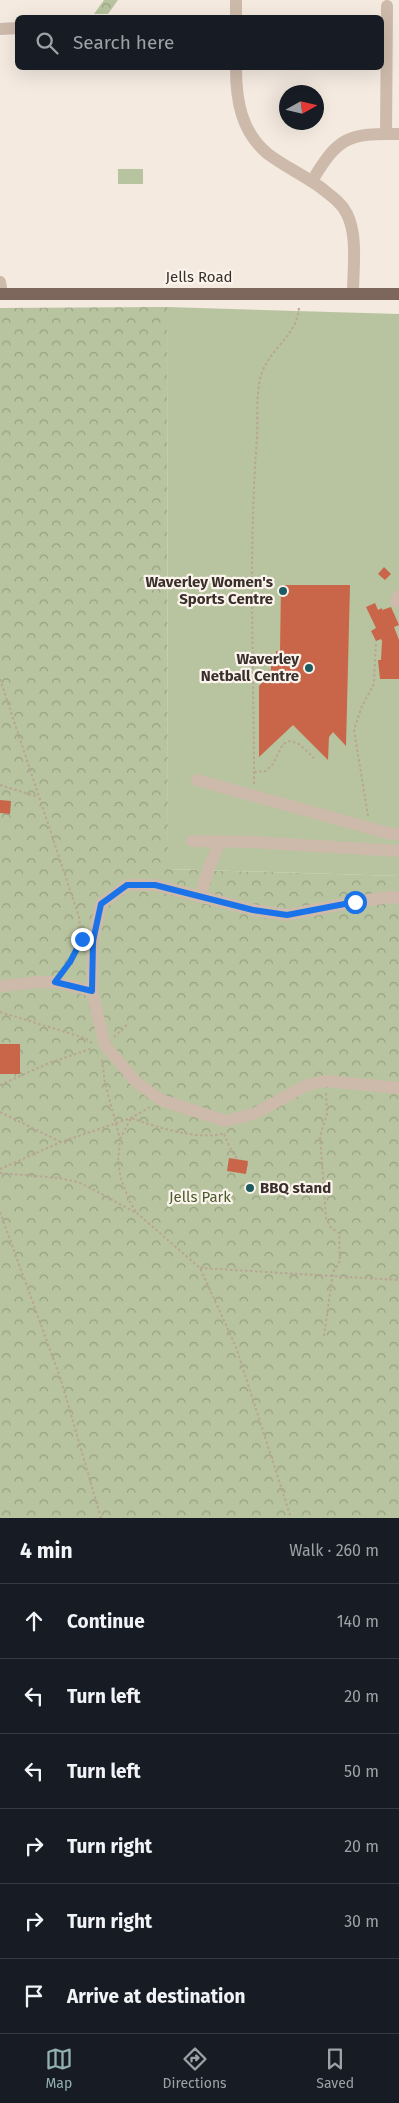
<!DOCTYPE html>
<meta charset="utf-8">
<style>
body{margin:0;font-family:"Fira Sans",sans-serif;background:#242831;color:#f1f3f6}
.compass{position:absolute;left:279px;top:85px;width:45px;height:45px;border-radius:50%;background:#171b24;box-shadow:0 5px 20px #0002;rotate:82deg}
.stop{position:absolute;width:15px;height:15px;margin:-11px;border:4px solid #1a73e8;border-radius:50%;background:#fff}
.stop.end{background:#1a73e8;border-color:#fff;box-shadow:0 1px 5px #0008}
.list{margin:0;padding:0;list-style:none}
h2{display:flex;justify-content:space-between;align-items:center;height:65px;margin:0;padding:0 20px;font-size:21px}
h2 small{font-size:16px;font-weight:400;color:#9ea1a6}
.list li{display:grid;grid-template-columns:32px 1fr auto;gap:15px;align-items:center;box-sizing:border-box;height:75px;padding:0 20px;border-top:1px solid #363941}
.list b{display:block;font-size:19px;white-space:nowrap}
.list em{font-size:16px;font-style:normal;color:#9ea1a6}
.icon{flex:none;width:28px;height:28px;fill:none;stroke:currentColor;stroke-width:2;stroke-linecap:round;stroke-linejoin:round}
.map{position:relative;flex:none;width:399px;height:1518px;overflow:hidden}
.search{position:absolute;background:#171b24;box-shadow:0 5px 20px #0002;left:15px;right:15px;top:15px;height:55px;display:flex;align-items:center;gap:12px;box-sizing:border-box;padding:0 18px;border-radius:8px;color:#9ea1a6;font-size:19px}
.sheet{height:515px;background:#171b24}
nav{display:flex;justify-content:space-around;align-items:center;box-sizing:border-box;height:70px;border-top:1px solid #363941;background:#171b24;font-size:14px;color:#9ea1a6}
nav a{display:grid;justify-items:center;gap:2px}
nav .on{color:#92afb2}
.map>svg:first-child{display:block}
</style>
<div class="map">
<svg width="399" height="1518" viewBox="0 0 399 1518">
<defs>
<pattern id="park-crowns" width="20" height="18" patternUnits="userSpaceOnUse" patternTransform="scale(1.25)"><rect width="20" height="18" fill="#b8c49f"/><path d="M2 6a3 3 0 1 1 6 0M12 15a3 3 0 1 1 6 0" fill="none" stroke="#97a082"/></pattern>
</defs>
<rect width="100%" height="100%" fill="#f4eae0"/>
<g fill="url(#park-crowns)">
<polygon points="104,0 118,0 108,14 94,14"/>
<polygon points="167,307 168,869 399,876 399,1518 0,1518 0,308"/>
</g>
<g fill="#b8c49f">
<rect x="118" y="169" width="25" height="15"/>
<polygon points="167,307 399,314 399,876 168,869"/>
</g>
<g fill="#c96549">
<polygon points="384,567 391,574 385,580 378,574"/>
<polygon points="281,585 350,585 346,746 333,732 329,737 328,760 293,725 259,757 259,686 271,673 271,664 276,658 276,651 280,651"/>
<polygon points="375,603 378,610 382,608 382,610 391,607 399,625 394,627 399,640 399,679 380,679 378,660 381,660 382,641 381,639 376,641 371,631 376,628 366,607"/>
<polygon points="0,800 11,801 10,814 0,813"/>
<rect x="0" y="1044" width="20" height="30"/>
<polygon points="229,1158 248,1161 246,1174 227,1171"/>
</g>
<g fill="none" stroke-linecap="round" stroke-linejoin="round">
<g stroke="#b9a495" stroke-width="2" stroke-dasharray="2.5 2.5" stroke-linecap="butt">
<polyline points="0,679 79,917 81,936"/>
<polyline points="254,772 266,771 273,764 283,744 290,741 299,744 314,758"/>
<path d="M 254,784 C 254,669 248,553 257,438 C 258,421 256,403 259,385 C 263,350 298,339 299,306"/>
<polyline points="0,785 38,797"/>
<polyline points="368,816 354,730 362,706 374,684 376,641"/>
<polyline points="63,971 70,962 81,941"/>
<polyline points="0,1012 85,1038 93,1044"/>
<polyline points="114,1037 128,1024"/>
<polyline points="102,1060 105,1083 120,1139 118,1162 121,1179 130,1202 136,1212"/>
<polyline points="0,1085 49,1063 93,1048"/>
<polyline points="0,1112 61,1142"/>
<polyline points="224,1134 231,1150 238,1160"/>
<path d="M 120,1139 L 131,1118 C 156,1127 199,1141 225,1133"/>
<polyline points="0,1169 61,1142 131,1118 150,1107"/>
<polyline points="0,1173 59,1178 78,1182 98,1192 138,1214 200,1268 236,1347 291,1518"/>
<polyline points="0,1212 61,1380 101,1518"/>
<polyline points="200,1268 399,1280"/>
<polyline points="324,1336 333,1272 340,1261 339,1233 331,1228 326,1218 320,1136 327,1114 326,1093"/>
</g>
<g stroke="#cdbaab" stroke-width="12">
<polyline points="236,18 236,0"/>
<polyline points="0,29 18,28"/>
<path d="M 236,68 C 236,100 241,132 268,154 C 284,166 303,175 320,187 C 330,195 341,202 347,214 C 358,236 353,269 353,293"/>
<polyline points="386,134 387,6"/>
<path d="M 312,181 C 338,137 348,133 399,134"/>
<polyline points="0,282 2,294"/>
<polyline points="396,601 399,596"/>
<polyline points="197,780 391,834 399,834"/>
<polyline points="192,841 252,842 399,851"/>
<polyline points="200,897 208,870 220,842"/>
<polyline points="399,898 390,897 355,902 287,915 253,910 155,885 127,885 101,904 93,941 92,991 105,1045 136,1082 161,1100 225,1121 254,1114 307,1085 325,1081 399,1088"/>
<polyline points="0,986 40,982 55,982 92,991"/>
</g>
<polyline stroke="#7d665b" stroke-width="12" points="0,294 399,294"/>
</g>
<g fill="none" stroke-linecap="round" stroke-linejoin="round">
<polyline stroke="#1a73e8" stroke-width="6" points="82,939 70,962 55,982 92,991 93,941 101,904 127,885 155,885 253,910 287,915 355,902"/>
</g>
<g fill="#1e5b5e" stroke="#fbf4ed" stroke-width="2">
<circle cx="283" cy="591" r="5"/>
<circle cx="309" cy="668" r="5"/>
<circle cx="250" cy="1188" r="5"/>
</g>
<g text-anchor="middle" stroke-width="4.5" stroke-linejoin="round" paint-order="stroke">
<g font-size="15" fill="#3a2f2a" stroke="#fbf4ed">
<text x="199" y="282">Jells Road</text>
</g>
<g font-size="15" font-weight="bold" fill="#3a2f2a" stroke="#fbf4ed" text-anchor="end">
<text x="273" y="587">Waverley Women's<tspan x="273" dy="17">Sports Centre</tspan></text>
<text x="299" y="664">Waverley<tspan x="299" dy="17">Netball Centre</tspan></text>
<text x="260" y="1193" text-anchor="start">BBQ stand</text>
</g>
<g font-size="15" fill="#4a5a2d" stroke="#fbf4ed">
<text x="200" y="1202">Jells Park</text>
</g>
</g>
</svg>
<svg class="compass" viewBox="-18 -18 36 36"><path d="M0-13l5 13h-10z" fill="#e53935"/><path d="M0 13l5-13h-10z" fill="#9ea1a6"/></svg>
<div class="stop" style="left:355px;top:902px"></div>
<div class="stop end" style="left:82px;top:939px"></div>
<div class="search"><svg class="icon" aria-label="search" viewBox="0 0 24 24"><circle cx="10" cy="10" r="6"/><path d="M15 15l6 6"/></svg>Search here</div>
</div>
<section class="sheet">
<h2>4 min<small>Walk · 260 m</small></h2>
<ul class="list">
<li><svg class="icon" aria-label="ahead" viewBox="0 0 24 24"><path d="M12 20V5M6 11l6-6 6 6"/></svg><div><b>Continue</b></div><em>140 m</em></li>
<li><svg class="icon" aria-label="left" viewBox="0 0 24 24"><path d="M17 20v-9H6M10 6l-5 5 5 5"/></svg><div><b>Turn left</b></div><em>20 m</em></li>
<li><svg class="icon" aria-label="left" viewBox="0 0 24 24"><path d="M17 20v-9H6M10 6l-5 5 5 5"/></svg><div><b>Turn left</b></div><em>50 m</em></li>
<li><svg class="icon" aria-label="right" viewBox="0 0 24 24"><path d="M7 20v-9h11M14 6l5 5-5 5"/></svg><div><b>Turn right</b></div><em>20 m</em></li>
<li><svg class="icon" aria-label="right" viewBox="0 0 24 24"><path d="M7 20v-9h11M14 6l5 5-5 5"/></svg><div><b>Turn right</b></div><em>30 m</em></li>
<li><svg class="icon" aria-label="arrive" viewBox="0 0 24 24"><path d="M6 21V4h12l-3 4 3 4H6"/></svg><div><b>Arrive at destination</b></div></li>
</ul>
</section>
<nav>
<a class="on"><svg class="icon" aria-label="map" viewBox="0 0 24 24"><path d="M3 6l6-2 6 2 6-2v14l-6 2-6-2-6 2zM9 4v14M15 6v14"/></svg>Map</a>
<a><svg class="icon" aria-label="directions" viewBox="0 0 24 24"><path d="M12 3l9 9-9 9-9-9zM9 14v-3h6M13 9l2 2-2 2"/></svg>Directions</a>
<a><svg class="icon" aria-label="saved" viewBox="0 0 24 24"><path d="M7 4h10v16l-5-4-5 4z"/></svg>Saved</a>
</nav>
